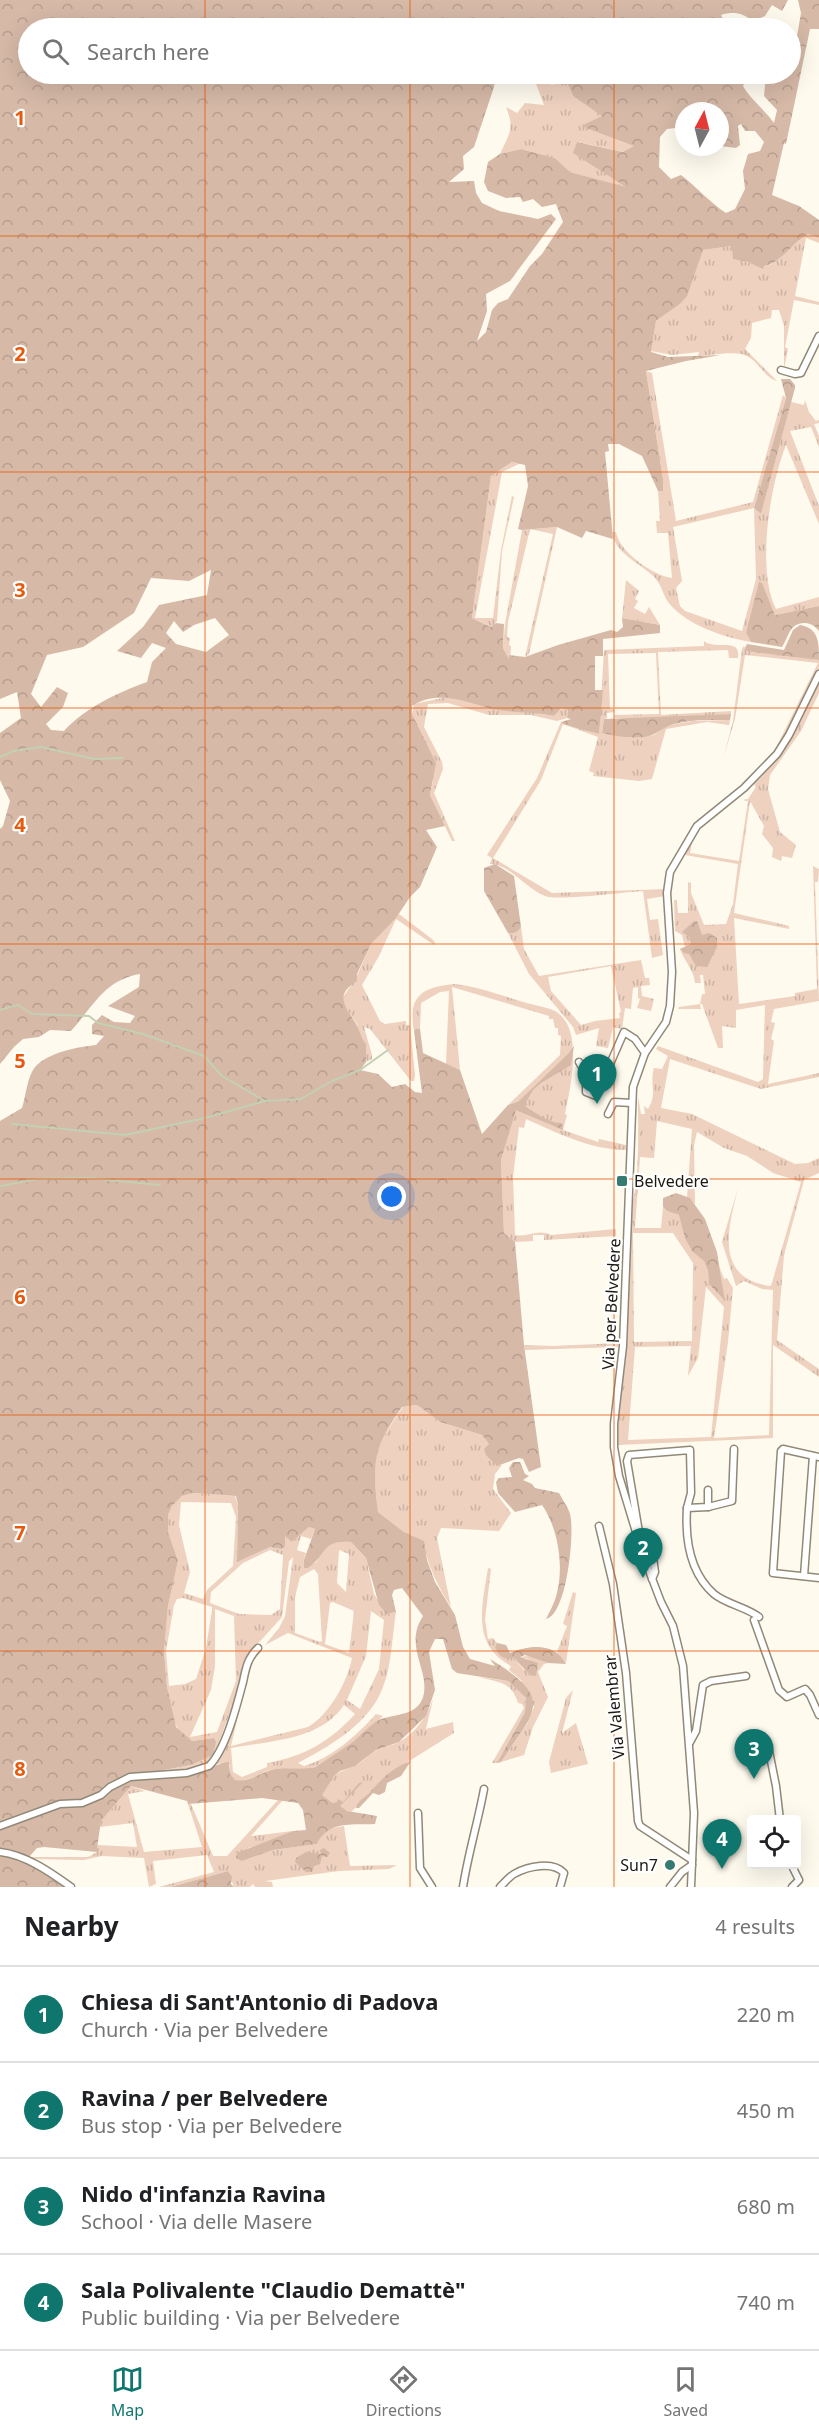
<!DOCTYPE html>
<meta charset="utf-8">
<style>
body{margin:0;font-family:"Noto Sans",sans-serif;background:#f2f2f2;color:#202124}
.controls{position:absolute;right:18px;bottom:18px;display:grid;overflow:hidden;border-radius:6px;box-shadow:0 6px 24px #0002}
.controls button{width:54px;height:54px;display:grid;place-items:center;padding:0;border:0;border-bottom:2px solid #e0e0e0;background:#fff;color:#202124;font:30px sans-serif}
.compass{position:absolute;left:675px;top:102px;width:54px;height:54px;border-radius:50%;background:#fff;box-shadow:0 6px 24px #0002;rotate:7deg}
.you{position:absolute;left:392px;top:1197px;width:21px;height:21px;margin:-15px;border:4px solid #fff;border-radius:50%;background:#1a73e8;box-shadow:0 0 0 9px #1a73e833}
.badge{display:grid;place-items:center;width:39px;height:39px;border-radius:50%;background:#0f766e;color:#fff;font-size:20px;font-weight:700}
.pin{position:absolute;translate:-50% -50px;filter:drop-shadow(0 2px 3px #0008)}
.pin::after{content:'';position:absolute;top:32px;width:21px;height:18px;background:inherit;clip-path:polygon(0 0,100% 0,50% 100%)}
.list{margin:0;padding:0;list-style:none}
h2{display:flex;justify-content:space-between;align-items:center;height:78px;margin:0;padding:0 24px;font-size:26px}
h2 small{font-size:20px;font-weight:400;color:#757577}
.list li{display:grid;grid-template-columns:39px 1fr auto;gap:18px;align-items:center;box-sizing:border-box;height:96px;padding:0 24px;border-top:2px solid #e0e0e0}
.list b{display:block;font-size:22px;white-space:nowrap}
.list p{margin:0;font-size:20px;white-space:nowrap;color:#757577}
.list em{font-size:20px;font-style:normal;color:#757577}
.icon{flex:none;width:33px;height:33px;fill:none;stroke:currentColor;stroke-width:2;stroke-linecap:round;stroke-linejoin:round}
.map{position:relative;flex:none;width:819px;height:1887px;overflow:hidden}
.search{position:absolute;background:#fff;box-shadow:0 6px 24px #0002;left:18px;right:18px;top:18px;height:66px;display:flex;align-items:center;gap:15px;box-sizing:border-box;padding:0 21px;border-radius:33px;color:#757577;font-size:22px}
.sheet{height:462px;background:#fff}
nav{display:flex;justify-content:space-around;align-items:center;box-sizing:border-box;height:84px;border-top:2px solid #e0e0e0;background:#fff;font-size:16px;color:#757577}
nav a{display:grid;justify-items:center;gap:3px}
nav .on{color:#0f766e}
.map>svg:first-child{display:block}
</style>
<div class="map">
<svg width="819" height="1887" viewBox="0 0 819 1887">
<defs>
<pattern id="grass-tufts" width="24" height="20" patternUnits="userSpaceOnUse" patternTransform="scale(1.5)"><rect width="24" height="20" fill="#eed1bf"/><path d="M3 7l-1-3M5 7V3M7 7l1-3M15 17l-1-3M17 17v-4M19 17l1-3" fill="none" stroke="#ccb3a3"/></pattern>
<pattern id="forest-crowns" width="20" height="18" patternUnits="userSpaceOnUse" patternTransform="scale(1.5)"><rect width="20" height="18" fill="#d6b9a7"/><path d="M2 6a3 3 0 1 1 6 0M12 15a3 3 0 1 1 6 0" fill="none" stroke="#b79e8f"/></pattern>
</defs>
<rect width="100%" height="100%" fill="#fefaee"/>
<g fill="url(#grass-tufts)" fill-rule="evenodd">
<path d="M 541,78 L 552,85 L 566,78 L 573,96 L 603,116 L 582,126 L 635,146 L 624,152 L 578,142 L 628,188 L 570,172 L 555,158 L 521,149 L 500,154 C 509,134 515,129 506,107 L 517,113 L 525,103 L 544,105 L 536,84 Z"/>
<path d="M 808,234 L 819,238 L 819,243 L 806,238 L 795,296 L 819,302 L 819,305 L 794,300 L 785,347 L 788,349 L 784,369 L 784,326 L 779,310 L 772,310 L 771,318 L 752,323 L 751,338 L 745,349 L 777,381 C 764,377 759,362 747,356 C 737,350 709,356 698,356 L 699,352 L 672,355 L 651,351 L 656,321 L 680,304 L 703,250 L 732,246 L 742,261 C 750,262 757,266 766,266 C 777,265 795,241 808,234 Z"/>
<path d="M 646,371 L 652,373 L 676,521 L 753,502 L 783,395 L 786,398 L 754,508 L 761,514 L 791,402 L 804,405 L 805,400 L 809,412 L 816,421 L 819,420 L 819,423 L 814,424 L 819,436 L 819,447 L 811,427 L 790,431 L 819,506 L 819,524 L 786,445 C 770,485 756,569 776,609 L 819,597 L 819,606 L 775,615 L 763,587 L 746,633 L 751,642 C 723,637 686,625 668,602 C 662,593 661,582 652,575 C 639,563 614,552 612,532 L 616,532 C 619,552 654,576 672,578 L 668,533 L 657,533 L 656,521 L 660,521 L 658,491 L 663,490 L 663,479 ZM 754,508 L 756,579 L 742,631 L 685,611 L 680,606 L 676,588 L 682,581 L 673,527 Z"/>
<polygon points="512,462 519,464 502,472 475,618 493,618 501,550 512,496 514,497 502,551 497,621 492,627 472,618 491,476"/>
<polygon points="557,527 529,654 525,657 553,534 530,529 508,622 507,637 510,638 509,645 511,646 510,661 503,648 505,624 522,530"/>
<polygon points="626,580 639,591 635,599 638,601 634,608 645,614 649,607 660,625 622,618"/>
<path d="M 704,641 C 716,651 741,636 738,658 L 729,658 L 728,650 L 658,652 L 661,715 L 731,711 L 731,714 L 674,718 L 615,718 L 614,715 L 659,714 L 656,653 L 608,654 L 610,709 L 614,709 L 614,712 L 607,713 L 607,718 L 604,719 L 602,733 L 631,738 L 643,737 L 654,735 L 665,727 L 675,724 L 693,721 L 730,720 L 729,725 L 707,722 L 666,729 L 652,779 L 639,781 L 593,776 L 594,773 L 589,771 L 598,737 L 563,724 L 541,780 L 493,858 L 552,893 L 666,889 L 665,896 L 647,899 L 650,920 L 658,919 L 663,955 L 652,958 L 643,891 C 625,892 558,901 545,896 C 528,890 508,863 490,864 L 492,858 L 487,855 L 537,778 L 561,722 L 599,734 L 604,650 L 704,646 Z"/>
<polygon points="744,646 745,648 819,660 819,670 777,752 732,796 774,752 818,663 745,655 735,719 723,759 733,721 742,649"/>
<path d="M 819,678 L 819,693 L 801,731 L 770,775 L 768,789 L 780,832 L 796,845 L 792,858 L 782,856 L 781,861 L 772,857 L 773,848 L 762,834 L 764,826 L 750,801 L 734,913 L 789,926 L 789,929 L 734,918 L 739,1004 L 795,996 L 795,993 L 817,989 L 813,866 L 819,869 L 818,882 L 815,882 L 819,1001 L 774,1009 L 771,1022 L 775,1023 L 771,1039 L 774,1041 L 768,1084 L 819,1073 L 819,1077 L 761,1089 L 670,1059 L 661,1108 L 692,1114 L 795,1164 L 808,1163 L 819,1158 L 819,1173 L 804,1180 L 784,1255 L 777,1340 L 819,1369 L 819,1377 L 773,1345 L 773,1438 L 617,1445 L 617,1426 L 625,1367 L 632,1202 C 640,1185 638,1120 638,1097 L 641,1114 L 645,1114 L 644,1106 L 648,1109 C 658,1093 649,1085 654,1068 L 662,1069 L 668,1056 L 656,1049 L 658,1046 L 758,1082 L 763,1079 L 765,1005 L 736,1010 L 736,1028 L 722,1026 L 723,1048 L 718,1048 L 702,1004 L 700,1004 L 701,1009 L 678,1009 L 679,1007 L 700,1004 L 702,994 L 705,994 L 703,975 L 700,975 L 701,983 L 695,983 C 694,970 684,961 680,949 L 685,947 L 682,935 L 675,931 L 674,900 L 677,900 L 678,913 L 688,913 L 688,882 L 691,883 L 691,893 L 704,925 L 726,924 L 733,904 L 738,864 L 685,855 L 692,841 L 690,853 L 739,861 L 748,801 L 743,800 L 748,799 L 756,787 L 753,783 L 780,754 ZM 657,1121 L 692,1129 L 687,1197 L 695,1204 L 694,1145 L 697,1132 L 724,1148 L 747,1156 L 773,1173 L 801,1182 L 771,1286 C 712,1279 729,1224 739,1185 L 722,1242 L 736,1286 L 744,1281 L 762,1289 L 773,1290 L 769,1435 L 714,1438 L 728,1342 L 733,1288 L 727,1278 L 724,1279 L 720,1268 L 724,1300 L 709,1284 L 708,1271 L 704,1261 L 697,1253 L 679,1215 L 667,1211 L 663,1207 L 661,1228 L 635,1228 L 640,1157 L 654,1158 ZM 633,1233 L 673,1233 L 693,1263 L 692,1341 L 634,1342 ZM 706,1287 L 724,1307 L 711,1437 L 628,1440 L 635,1347 L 691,1346 L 688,1376 L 698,1358 Z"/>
<polygon points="447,697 554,716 560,708 568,710 567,718 557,721 531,715 489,715 448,703 428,704 424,727 442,762 443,769 434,793 455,841 452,841 430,795 433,781 412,714 414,704"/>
<polygon points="399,914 432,939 435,942 434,945 396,919 379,956 362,985 380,1021 385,1024 406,1021 406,1025 410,1025 415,1075 414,1081 411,1081 370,1029 364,1027 372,1055 372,1059 366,1062 366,1044 360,1038 357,1024 343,1004 343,997 356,978 371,944"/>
<path d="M 521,927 L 524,949 L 539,976 L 641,960 L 645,978 L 649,978 L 650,985 L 641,986 L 642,996 L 654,999 L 651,1011 L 637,1008 L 640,999 L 638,998 L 638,987 L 633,988 L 631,1009 L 625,1008 L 622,1029 L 613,1027 L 608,1048 L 596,1046 L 599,1028 L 576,1035 L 573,1027 L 529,974 L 508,933 L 519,930 ZM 611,966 L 621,1012 L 619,1013 L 620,1018 L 595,1021 L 581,1025 L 551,991 L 548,977 Z"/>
<path d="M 453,984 C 476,986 497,994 520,1001 C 530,1005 545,1006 555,1011 C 585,1028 570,1089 565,1114 L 567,1115 L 563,1130 L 598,1142 L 599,1139 L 626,1145 L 626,1150 C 592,1150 557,1133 526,1119 L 524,1128 L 519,1127 L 513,1177 L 515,1235 C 527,1238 538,1228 551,1235 L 616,1229 L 616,1236 L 544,1240 L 544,1235 L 533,1235 L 533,1241 L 515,1242 L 504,1233 L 501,1160 L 518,1101 L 508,1105 L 560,1055 L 561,1036 L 558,1035 L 558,1028 L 555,1028 L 553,1019 L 549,1019 L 549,1016 L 452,987 L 460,1070 L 446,1064 L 449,991 L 440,992 L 421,1003 L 420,1029 L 414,1031 C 408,997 420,988 453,984 Z"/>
<polygon points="618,1343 618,1347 525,1350 524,1345 554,1346"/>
<path d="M 417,1405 L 440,1422 L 482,1435 L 489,1444 L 491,1458 L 497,1465 L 502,1465 L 495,1474 L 493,1489 L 511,1513 L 499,1531 L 441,1528 L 437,1538 L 451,1607 C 437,1585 428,1566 423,1541 L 404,1532 L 378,1512 C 372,1460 372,1451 403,1407 Z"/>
<path d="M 193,1493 L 235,1496 L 238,1505 L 237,1561 L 270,1547 L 281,1549 L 285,1547 L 285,1535 L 292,1542 L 309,1527 L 315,1529 L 311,1539 L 301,1536 L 297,1550 L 306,1553 L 304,1560 L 315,1563 C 329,1546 327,1540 351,1542 L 366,1558 L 374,1594 L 387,1614 L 396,1612 C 392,1636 392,1664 383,1687 C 370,1723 330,1746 298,1763 L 304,1766 C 332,1758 357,1735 376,1714 L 383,1716 C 373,1728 322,1767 307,1769 C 296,1770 286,1767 274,1769 C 259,1772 252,1782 235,1780 L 230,1773 L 230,1765 L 226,1762 L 211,1766 L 245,1686 L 231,1746 L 308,1727 C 329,1715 348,1681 352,1658 L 288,1633 L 265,1645 L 279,1628 L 285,1616 L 293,1557 L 289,1561 L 282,1617 L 246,1657 L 241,1682 L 214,1756 C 198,1774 170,1772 148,1773 L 191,1765 L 214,1738 L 192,1741 L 180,1732 L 173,1720 L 167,1687 L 164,1652 L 168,1606 L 178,1561 L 168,1532 L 168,1515 L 172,1506 L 182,1496 ZM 181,1502 L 231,1503 L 236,1517 L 233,1566 L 207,1590 L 203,1599 L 184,1593 L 190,1572 L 179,1525 ZM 270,1550 L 283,1555 L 280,1609 L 271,1615 L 239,1614 L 210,1603 L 211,1592 L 243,1563 ZM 339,1550 L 349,1554 L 346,1592 L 337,1583 ZM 314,1569 L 318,1574 L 322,1641 L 320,1642 L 295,1633 L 295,1597 L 300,1577 ZM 183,1598 L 212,1607 L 212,1610 L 206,1648 L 196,1679 L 185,1684 L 169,1686 L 166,1651 L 174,1605 L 177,1599 ZM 333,1602 L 354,1611 L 349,1653 L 325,1644 L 330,1603 ZM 215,1609 L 234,1616 L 236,1681 L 217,1732 L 190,1737 L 211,1690 L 215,1666 ZM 371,1611 L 384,1620 L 379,1669 L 360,1709 L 347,1700 L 366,1656 ZM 344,1705 L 355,1714 C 331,1741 303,1757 267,1763 L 267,1767 L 242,1777 L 233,1772 L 231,1748 C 269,1741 321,1740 344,1705 Z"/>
<path d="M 488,1568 L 491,1569 L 485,1619 L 488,1639 L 493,1638 L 497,1643 L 495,1647 L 514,1658 L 524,1670 L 529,1659 L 519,1657 L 529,1656 L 548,1663 L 544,1664 L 538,1672 L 548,1697 L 533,1727 L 524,1755 L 501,1762 L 527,1724 L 534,1707 L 521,1680 L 509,1670 L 511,1666 C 471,1644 482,1607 488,1568 Z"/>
<polygon points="573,1592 576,1593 566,1663 557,1652 567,1626 563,1624"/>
<path d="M 479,1677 L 508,1681 L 526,1698 L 525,1712 L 497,1763 L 492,1763 L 524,1708 L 522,1704 L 518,1703 C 511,1681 500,1683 479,1677 Z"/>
<polygon points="573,1690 562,1733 576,1723 588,1764 551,1773 549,1762 566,1698"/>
<path d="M 433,1699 L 426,1729 L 453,1722 L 454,1733 L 398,1768 L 351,1812 L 338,1808 L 321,1796 C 331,1775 334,1774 354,1766 C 362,1763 369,1754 377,1750 C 384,1746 392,1746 399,1742 C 415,1734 427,1716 433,1699 Z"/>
<path d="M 131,1786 L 145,1791 L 128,1794 L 144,1852 L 202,1847 L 188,1804 L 191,1804 L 213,1856 L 227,1856 L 278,1800 L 283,1800 L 251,1836 L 293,1831 L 272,1841 L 248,1848 L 242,1861 L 273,1850 L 317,1844 C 324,1830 330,1828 344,1826 L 350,1866 L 397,1865 L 389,1869 L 339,1871 L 265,1881 L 272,1882 L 273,1887 L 255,1887 L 253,1884 L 250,1887 L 234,1887 L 228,1871 L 171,1887 L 159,1887 L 214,1872 L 207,1855 L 153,1861 L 156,1884 L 149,1887 L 144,1858 L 102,1856 L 84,1860 L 33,1859 L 29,1857 L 88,1857 L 97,1852 L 97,1845 L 137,1847 L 133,1823 L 100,1827 L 101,1821 Z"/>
</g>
<g fill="url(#forest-crowns)" fill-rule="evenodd">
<path d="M 0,0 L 788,0 L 782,11 L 772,5 L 765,16 L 753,21 C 742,13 734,11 721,15 L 727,28 L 527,28 L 535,23 L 524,21 L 516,28 L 28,28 L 28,74 L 496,74 L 494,87 L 474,147 L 463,156 L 464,169 L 449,182 L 474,181 L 476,193 L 482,203 L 499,211 L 538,219 L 551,214 L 556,219 L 510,281 L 486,294 L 487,311 L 477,341 L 486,332 L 492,310 L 498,303 L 508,299 L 530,266 L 542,254 L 563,222 L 556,204 L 542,207 L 533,199 L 523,202 L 520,197 L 506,198 L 488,191 L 484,182 L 488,162 L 500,154 L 521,149 L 555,158 L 570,172 L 626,187 L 573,153 L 577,142 L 623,152 L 634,146 L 581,126 L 602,116 L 573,96 L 564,74 L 749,74 L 743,86 C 751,100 765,110 774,123 L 777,110 L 764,96 L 765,85 L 770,74 L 790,74 L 791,58 L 793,59 L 801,13 L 798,0 L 819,0 L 819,29 L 810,29 L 786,144 L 784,143 L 772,195 L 799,206 L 819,220 L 819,238 L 808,234 C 792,243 780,264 764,266 L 763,269 L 748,262 L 733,259 L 732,246 L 703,250 L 687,296 L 680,304 L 656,321 L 651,352 L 668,357 L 721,355 L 686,361 L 646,371 L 663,479 L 663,491 L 658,491 L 642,456 L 619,444 L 608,444 L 609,451 L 605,452 L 613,539 L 586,531 L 582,538 L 557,527 L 522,530 L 518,529 L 528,486 L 525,465 L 512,462 L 491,476 L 472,618 L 491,627 L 496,623 L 504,624 L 503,648 L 509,659 L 509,655 L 525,657 L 558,645 L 611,630 L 617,632 L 623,627 L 622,618 L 660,625 L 660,633 L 603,639 L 603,656 L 595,656 L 595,690 L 603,690 L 599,734 L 563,724 L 561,722 L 571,719 L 567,718 L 568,710 L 561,708 L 554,716 C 536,712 516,713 498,710 C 470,704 439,688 412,706 L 412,714 L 436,763 L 430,795 L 445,826 L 426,830 L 437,847 L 420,887 L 410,897 L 396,918 L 371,944 L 357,974 L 357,981 C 334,995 345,1006 355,1022 C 360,1030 360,1037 366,1044 L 366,1062 L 360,1070 L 378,1074 L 392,1087 L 405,1084 L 415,1092 L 422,1093 L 414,1031 L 416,1029 L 420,1029 L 423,1053 L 460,1070 L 482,1134 L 508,1105 L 519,1101 L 568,1054 L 574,1046 L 571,1065 L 541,1083 L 533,1090 L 525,1104 L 526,1107 C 537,1113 549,1124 562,1123 L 563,1130 L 516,1110 L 501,1160 L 504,1233 L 515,1242 L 524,1345 L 541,1467 L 529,1472 L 523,1459 L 519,1458 L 497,1466 L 486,1455 L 484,1449 L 489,1444 L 482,1435 L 440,1422 L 417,1405 L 402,1407 C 373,1449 372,1462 378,1512 L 404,1532 L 424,1541 L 427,1560 L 435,1582 L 455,1615 L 463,1647 L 470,1659 L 495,1666 L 490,1659 C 556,1699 535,1710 501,1762 L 497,1763 L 525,1712 L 526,1698 L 508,1681 L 457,1673 L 452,1669 L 443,1639 L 435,1639 L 429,1652 L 435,1690 L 426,1716 L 399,1742 L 376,1750 L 355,1766 L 340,1771 L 334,1776 L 322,1795 L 332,1803 L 337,1802 L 338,1799 L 343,1802 L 359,1783 L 363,1782 L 340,1806 L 347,1811 L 377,1816 L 375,1824 C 353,1825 328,1820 317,1844 L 273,1850 L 242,1861 L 236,1858 L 237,1853 L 293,1831 L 306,1830 L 303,1810 L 298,1803 L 262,1798 L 188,1804 L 187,1801 L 131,1786 L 101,1821 L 97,1848 L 100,1849 L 97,1852 L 44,1847 L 37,1848 L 29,1857 L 0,1850 L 0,1828 L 61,1806 L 84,1805 L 102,1797 L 112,1788 L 130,1779 L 188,1775 L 226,1762 L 229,1762 L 230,1773 L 235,1780 C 251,1782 257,1774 271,1770 C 286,1766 301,1771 315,1767 C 328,1759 341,1750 354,1741 C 362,1734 370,1725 379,1720 C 395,1713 420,1717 424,1693 C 428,1668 404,1645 423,1616 L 402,1588 L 394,1590 L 392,1595 L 396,1612 L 387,1614 L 379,1605 L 366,1558 L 351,1542 C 321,1540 329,1553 308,1568 L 304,1568 L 304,1560 L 315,1529 L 309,1527 L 292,1542 L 285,1536 L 285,1547 L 281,1549 L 270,1547 L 237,1562 L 238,1505 L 236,1496 L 193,1493 L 182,1496 L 172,1506 L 168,1515 L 168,1532 L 178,1561 L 168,1606 L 164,1652 L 167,1687 L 176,1727 L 192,1741 L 214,1738 L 216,1742 L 213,1755 L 191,1765 L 126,1777 L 107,1786 L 100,1793 L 82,1801 L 57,1803 L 0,1824 L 0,1121 L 22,1108 C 26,1096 27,1077 35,1067 C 49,1052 77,1047 96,1045 L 104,1036 L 92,1034 L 92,1025 L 102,1015 L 114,1022 L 130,1023 L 135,1016 L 108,1006 L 139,987 L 140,974 C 104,980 93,1007 71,1031 L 50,1030 L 39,1037 L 23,1039 L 14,1047 L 0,1064 L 0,829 L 3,826 L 10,801 L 0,780 L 0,733 L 21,718 L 17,692 L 0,699 ZM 684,111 L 720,111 L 720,146 L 736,148 L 740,145 L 738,126 L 741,124 L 745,131 L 755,131 L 764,142 L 760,151 L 748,154 L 743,171 L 745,189 L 735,209 L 726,213 C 709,202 697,187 681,175 L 671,179 L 659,167 L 660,137 L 667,129 L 684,127 ZM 211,570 L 207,595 L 159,605 L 143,627 L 117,651 L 141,658 L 152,643 L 166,648 L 152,662 L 147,682 C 117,693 86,707 64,731 L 51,730 L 46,724 L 63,707 L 68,693 L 57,687 L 41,707 L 31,694 L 47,655 L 83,647 L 134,613 L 151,578 L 189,581 ZM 215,618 L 229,635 L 206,652 L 176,644 L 166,633 L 174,621 L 183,632 L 194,625 Z"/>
<polygon points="781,379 790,379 795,385 795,388 761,514 754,508 786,398"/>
<path d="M 759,582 L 762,583 L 775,615 L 819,606 L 819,631 C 815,626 812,624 806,623 C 789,622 789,637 782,647 L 751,642 L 746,633 Z"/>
<path d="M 800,625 C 819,628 819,643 819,660 L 747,651 L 745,648 L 747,644 L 784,650 L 793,630 Z"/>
<path d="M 731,714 L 730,720 C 711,720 692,719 674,724 C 662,727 656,736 644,737 C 629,739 616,736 602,733 L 604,719 Z"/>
<path d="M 495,864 L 514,876 L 521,927 C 519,931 514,934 508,933 L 484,891 L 484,868 Z"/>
<polygon points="694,921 697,921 702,935 709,933 717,938 717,947 707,967 696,966 689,954 684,953 680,949 691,944 689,937 682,932"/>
<polygon points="676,1193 690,1198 705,1219 717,1252 725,1301 709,1284 708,1271 704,1261 692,1251 685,1238 679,1215 667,1211 663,1207 663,1198"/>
<path d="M 513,1462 L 520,1462 L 525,1474 L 529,1476 L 523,1480 L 532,1484 L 535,1488 L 559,1493 C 562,1499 568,1507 570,1514 C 575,1532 567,1615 546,1619 C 550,1611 555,1602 557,1593 C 564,1565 558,1528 542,1505 L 515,1512 L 498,1493 L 496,1482 L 499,1478 L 512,1477 L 509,1468 Z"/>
<path d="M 497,1643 L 506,1645 L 510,1653 C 529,1645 555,1642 566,1664 L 548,1663 L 525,1655 L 520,1657 L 538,1663 L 536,1676 L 530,1675 L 514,1658 C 504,1660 499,1657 495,1647 Z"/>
<path d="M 411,1761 L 401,1776 L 387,1783 L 385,1792 L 379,1795 L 373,1793 L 359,1808 L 356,1808 C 358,1800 366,1797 371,1791 C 383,1777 394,1767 411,1761 Z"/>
<polygon points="324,1848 330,1853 327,1857 322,1856 320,1864 314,1866 312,1872 306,1872 295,1862 296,1858 306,1852 321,1854 320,1850"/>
<polygon points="0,1854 37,1867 67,1887 0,1887"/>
<polygon points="228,1871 232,1877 231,1884 234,1887 171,1887"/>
</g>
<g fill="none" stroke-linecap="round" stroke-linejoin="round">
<g stroke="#c3d0b3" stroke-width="2">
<polyline points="0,757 14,751 41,747 94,759 123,758"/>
<polyline points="0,1010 18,1005 32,1014 89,1016 98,1023 143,1034 204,1056 222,1076 265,1101"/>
<polyline points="12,1124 125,1135 205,1118 265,1101 301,1099 332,1081 360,1070 388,1050"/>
<polyline points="0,1186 38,1179 88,1178 160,1185"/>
</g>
<g stroke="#908977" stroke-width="9">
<g id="street">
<polyline points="781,370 795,374 801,373 819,336"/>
<polyline points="579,1062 586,1074 586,1092 596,1096 624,1032 635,1039 645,1053"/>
<polyline points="608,1114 614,1102 632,1103"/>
<polyline points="819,1457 783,1449 781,1451 773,1573 819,1578"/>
<polyline points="708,1507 732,1501 734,1449"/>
<path d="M 687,1508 C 685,1539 689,1572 714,1594 C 726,1604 746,1607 759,1617"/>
<polyline points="599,1526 613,1584 626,1673 638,1821 640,1826 692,1860"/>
<polyline points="639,1532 627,1461 629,1455 690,1450 691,1493 687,1508 708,1507 708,1490"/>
<polyline points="652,1550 655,1572 652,1579"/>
<polyline points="804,1576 813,1456"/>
<polyline points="754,1620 779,1690 787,1697 805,1689 810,1695 819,1715"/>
<polyline points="690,1742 696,1731 703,1685 711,1681 746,1676"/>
<polyline points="768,1746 776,1786 780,1820"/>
<polyline points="418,1813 420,1868 432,1887"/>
<path d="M 0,1826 L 60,1804 L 82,1803 L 101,1795 L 110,1787 L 130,1777 L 187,1773 L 209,1766 C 226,1749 237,1705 243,1682 C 246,1668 247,1659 258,1648"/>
<path d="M 0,1852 C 26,1855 50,1872 71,1887"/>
<polyline points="791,1864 799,1880 792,1887"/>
<path d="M 463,1887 C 468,1854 478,1822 484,1789"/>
<path d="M 500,1887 C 504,1883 509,1877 514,1874 C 528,1866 553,1861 564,1873 L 560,1887"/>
<polyline points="670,1887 682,1872 692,1865"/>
<polyline points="691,1887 694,1813 683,1666 673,1626 661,1602 643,1555 619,1476 614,1447 614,1424 623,1346 633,1087 645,1053 666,1022 670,1006 672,972 667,893 670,872 697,826 744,788 777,754 789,735 819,674"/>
</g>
</g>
<use href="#street" stroke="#fff" stroke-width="6"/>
</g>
<path fill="none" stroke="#e8590c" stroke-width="1.5" stroke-opacity="0.55" d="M 205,0 L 205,28M 410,0 L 410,28M 614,0 L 614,28M 205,74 L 205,1887M 410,74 L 410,1887M 614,74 L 614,1887M 0,236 L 819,236M 0,472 L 819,472M 0,708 L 819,708M 0,944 L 819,944M 0,1179 L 819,1179M 0,1415 L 819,1415M 0,1651 L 819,1651"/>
<g fill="#367b72" stroke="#fff" stroke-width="2">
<rect x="616" y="1175" width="12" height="12" rx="3"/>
<circle cx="670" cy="1865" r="6"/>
</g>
<g text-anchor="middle" stroke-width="4.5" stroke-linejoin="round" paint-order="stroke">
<g font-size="16" fill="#1c1912" stroke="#fff" text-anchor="start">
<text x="634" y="1187">Belvedere</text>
<text x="658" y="1871" text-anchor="end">Sun7</text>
</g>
<g font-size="16" fill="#1c1912" stroke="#fff">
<text transform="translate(611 1304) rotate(-87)" y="6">Via per Belvedere</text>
<text transform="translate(614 1707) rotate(-95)" y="6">Via Valembrar</text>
</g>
</g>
<g font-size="20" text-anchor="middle" font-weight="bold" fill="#e8590c" stroke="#fff" stroke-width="4.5" stroke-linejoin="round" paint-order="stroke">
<text x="20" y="125">1</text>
<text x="20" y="361">2</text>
<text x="20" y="597">3</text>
<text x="20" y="832">4</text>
<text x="20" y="1068">5</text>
<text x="20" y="1304">6</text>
<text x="20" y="1540">7</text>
<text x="20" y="1776">8</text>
</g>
</svg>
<div class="controls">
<button><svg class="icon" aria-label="locate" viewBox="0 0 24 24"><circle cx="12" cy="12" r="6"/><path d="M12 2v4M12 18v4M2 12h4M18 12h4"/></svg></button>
</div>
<svg class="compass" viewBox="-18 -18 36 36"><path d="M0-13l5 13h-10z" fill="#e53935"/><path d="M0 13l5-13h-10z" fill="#757577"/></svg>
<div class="you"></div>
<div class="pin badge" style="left:597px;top:1104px">1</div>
<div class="pin badge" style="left:643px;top:1578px">2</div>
<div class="pin badge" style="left:754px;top:1779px">3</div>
<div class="pin badge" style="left:722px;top:1869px">4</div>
<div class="search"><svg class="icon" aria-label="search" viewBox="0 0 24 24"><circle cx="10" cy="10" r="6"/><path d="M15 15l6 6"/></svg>Search here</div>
</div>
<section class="sheet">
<h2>Nearby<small>4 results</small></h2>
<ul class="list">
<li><span class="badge">1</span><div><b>Chiesa di Sant'Antonio di Padova</b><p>Church · Via per Belvedere</p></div><em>220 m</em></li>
<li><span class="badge">2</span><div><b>Ravina / per Belvedere</b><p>Bus stop · Via per Belvedere</p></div><em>450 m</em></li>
<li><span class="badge">3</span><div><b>Nido d'infanzia Ravina</b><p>School · Via delle Masere</p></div><em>680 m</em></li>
<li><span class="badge">4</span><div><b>Sala Polivalente &quot;Claudio Demattè&quot;</b><p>Public building · Via per Belvedere</p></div><em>740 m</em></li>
</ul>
</section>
<nav>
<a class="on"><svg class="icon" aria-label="map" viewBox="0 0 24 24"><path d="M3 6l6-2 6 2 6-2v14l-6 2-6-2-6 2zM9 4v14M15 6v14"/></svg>Map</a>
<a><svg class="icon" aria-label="directions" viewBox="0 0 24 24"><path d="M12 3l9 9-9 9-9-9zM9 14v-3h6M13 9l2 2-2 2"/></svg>Directions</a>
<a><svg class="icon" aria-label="saved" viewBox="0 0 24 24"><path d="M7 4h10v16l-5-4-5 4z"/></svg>Saved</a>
</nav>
